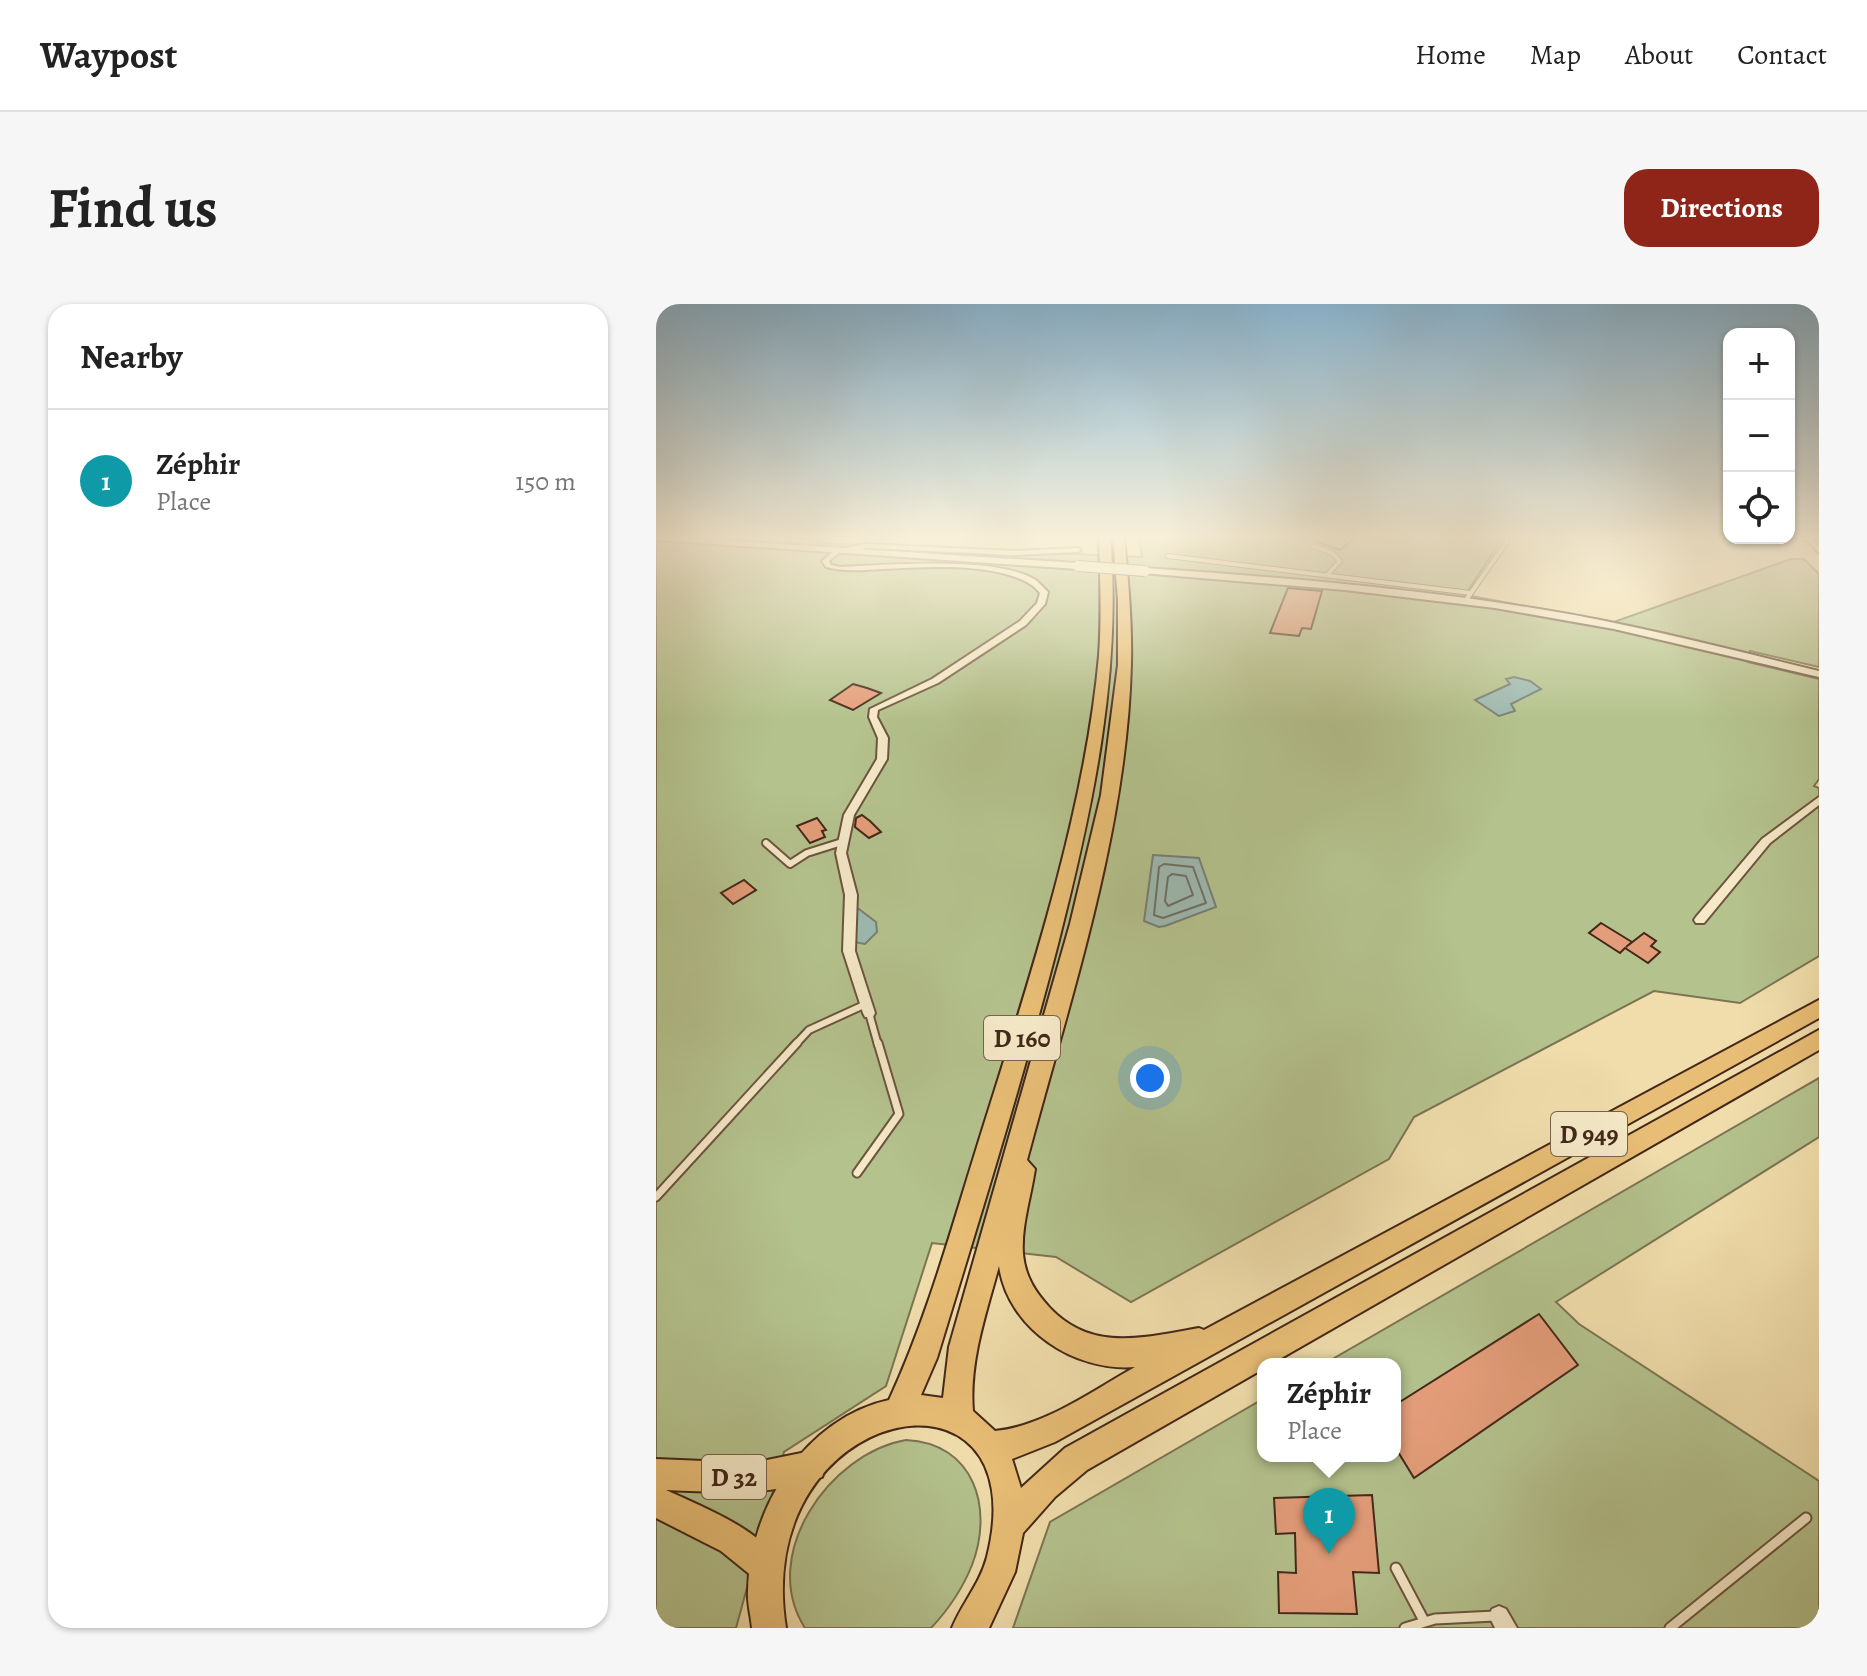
<!DOCTYPE html>
<meta charset="utf-8">
<style>
body{margin:0;font-family:Alegreya,serif;background:#f6f6f6;color:#222}
.controls{position:absolute;right:24px;top:24px;display:grid;overflow:hidden;border-radius:16px;box-shadow:0 2px 6px #0004}
.controls button{width:72px;height:72px;display:grid;place-items:center;padding:0;border:0;border-bottom:2px solid #e0e0e0;background:#fff;color:#222;font:40px sans-serif}
.you{position:absolute;left:494px;top:774px;width:28px;height:28px;margin:-20px;border:6px solid #fff;border-radius:50%;background:#1a73e8;box-shadow:0 0 0 12px #1a73e833}
.badge{display:grid;place-items:center;width:52px;height:52px;border-radius:50%;background:#8f2418;color:#fff;font-size:26px;font-weight:700}
.pin{position:absolute;translate:-50% -66px;filter:drop-shadow(0 2px 4px #0008)}
.pin::after{content:'';position:absolute;top:42px;width:28px;height:24px;background:inherit;clip-path:polygon(0 0,100% 0,50% 100%)}
.popup{position:absolute;left:601px;top:1054px;width:144px;height:104px;box-sizing:border-box;display:grid;place-content:center;border-radius:16px;background:#fff;filter:drop-shadow(0 2px 6px #0005);font-size:26px;white-space:nowrap;color:#767676}
.popup b{font-size:30px;color:#222}
.popup::after{content:'';position:absolute;left:50%;top:100%;margin-left:-16px;border:16px solid transparent;border-top-color:#fff}
.list{margin:0;padding:0;list-style:none}
h2{display:flex;justify-content:space-between;align-items:center;height:104px;margin:0;padding:0 32px;font-size:34px}
h2 small{font-size:26px;font-weight:400;color:#767676}
.list li{display:grid;grid-template-columns:52px 1fr auto;gap:24px;align-items:center;box-sizing:border-box;height:144px;padding:0 32px;border-top:2px solid #e0e0e0}
.list b{display:block;font-size:30px;white-space:nowrap}
.list p{margin:0;font-size:26px;white-space:nowrap;color:#767676}
.list em{font-size:26px;font-style:normal;color:#767676}
.icon{flex:none;width:44px;height:44px;fill:none;stroke:currentColor;stroke-width:2;stroke-linecap:round;stroke-linejoin:round}
.map{position:relative;flex:none;width:1163px;height:1324px;overflow:hidden;border-radius:24px}
header{display:flex;align-items:center;gap:48px;box-sizing:border-box;height:112px;padding:0 40px;background:#fff;border-bottom:2px solid #e0e0e0}
header strong{font-size:38px}
nav{display:flex;gap:44px;margin-inline-start:auto;font-size:28px}
.intro{display:flex;align-items:center;justify-content:space-between;box-sizing:border-box;height:192px;padding:0 48px}
h1{margin:0;font-size:56px}
.button{padding:20px 36px;border-radius:24px;background:#8f2418;color:#fff;font-size:28px;font-weight:700}
main{display:flex;gap:48px;padding:0 48px}
aside{flex:1;background:#fff;border-radius:24px;box-shadow:0 2px 6px #0004}
.map>svg:first-child{display:block}
</style>
<header>
<strong>Waypost</strong>
<nav><a>Home</a><a>Map</a><a>About</a><a>Contact</a></nav>
</header>
<div class="intro"><h1>Find us</h1><a class="button">Directions</a></div>
<main>
<aside>
<h2>Nearby<small></small></h2>
<ul class="list">
<li><span class="badge" style="background:#0f9aa8">1</span><div><b>Zéphir</b><p>Place</p></div><em>150 m</em></li>
</ul>
</aside>
<div class="map">
<svg width="1163" height="1324" viewBox="0 0 1163 1324">
<rect width="100%" height="100%" fill="#f0ddab"/>
<filter id="stains"><feTurbulence type="fractalNoise" baseFrequency=".0025" numOctaves="4"/><feColorMatrix values="0 0 0 0 .2 0 0 0 0 .09 0 0 0 0 .02 0 0 0 .5 -.17"/></filter>
<radialGradient id="worn" r=".72"><stop offset=".6" stop-color="#630" stop-opacity="0"/><stop offset="1" stop-color="#630" stop-opacity=".3"/></radialGradient>
<g fill="#b4c28d" stroke="#7c7453" stroke-width="2">
<polygon points="0,232 65,235 71,232 172,232 163,239 486,253 482,232 848,232 809,291 958,318 1135,255 1148,255 1163,270 1163,363 1094,347 1092,358 1163,375 1163,475 1158,482 1163,484 1163,652 1084,699 998,687 758,813 733,855 475,998 400,953 276,939 230,1082 128,1148 80,1324 3,1324 0,1323"/>
<polygon points="1163,774 1163,833 900,998 923,1020 1163,1177 1163,1324 357,1324 394,1218 607,1095 607,1152 739,1152 739,1060 668,1060"/>
<path d="M 250,1136 C 318,1139 338,1204 316,1261 C 306,1286 293,1305 275,1324 L 149,1324 C 102,1251 174,1149 250,1136 Z"/>
</g>
<g fill="#9dbab2" stroke="#797f75" stroke-width="2">
<polygon points="858,373 874,377 885,385 855,400 859,407 843,412 819,396 854,380 850,375"/>
<polygon points="497,551 543,554 560,603 509,622 503,623 488,617"/>
<polygon points="199,602 220,618 221,628 209,640 198,638"/>
</g>
<g fill="none" stroke-linecap="round" stroke-linejoin="round">
<g stroke="#707066" stroke-width="2">
<polygon points="508,560 537,563 550,599 507,614 498,611 503,563"/>
<polygon points="516,570 530,572 537,591 512,602 509,597 512,573"/>
</g>
</g>
<g fill="#e49d7a" stroke="#432719" stroke-width="2">
<polygon points="657,232 701,232 684,246 661,238"/>
<polygon points="632,284 666,287 655,325 646,324 643,332 614,329"/>
<polygon points="197,380 211,384 225,389 197,406 174,396"/>
<polygon points="206,511 214,517 225,528 213,534 199,523 200,514"/>
<polygon points="161,514 170,526 166,527 169,533 154,539 141,522"/>
<polygon points="88,576 100,586 77,600 65,589"/>
<polygon points="945,619 976,638 970,643 988,629 1000,637 995,642 1004,648 992,659 969,644 964,649 933,629"/>
<polygon points="883,1010 922,1061 758,1174 739,1143 739,1101"/>
<polygon points="716,1191 723,1269 697,1268 701,1310 623,1309 622,1268 640,1269 639,1229 620,1230 618,1194"/>
</g>
<g fill="none" stroke-linecap="round" stroke-linejoin="round">
<g stroke="#6e543e" stroke-width="6">
<g id="service-far3">
<polyline points="652,232 657,242 676,249 684,257 671,271"/>
<polyline points="512,252 815,289"/>
<polyline points="810,296 855,232"/>
</g>
</g>
<g stroke="#6e543e" stroke-width="10">
<g id="service-far2">
<polyline points="110,539 134,560 151,549 186,538"/>
<polyline points="213,709 222,741"/>
<polyline points="139,741 153,726 210,700"/>
</g>
</g>
<g stroke="#6e543e" stroke-width="11">
<g id="service-far1">
<polyline points="201,869 243,810 222,739"/>
<polyline points="0,893 141,739"/>
</g>
</g>
<g stroke="#6e543e" stroke-width="13">
<g id="service">
<polyline points="740,1264 767,1315"/>
<polyline points="749,1324 779,1315 839,1312"/>
<polyline points="1014,1324 1150,1214"/>
</g>
</g>
<g stroke="#6e543e" stroke-width="4">
<g id="minor">
<polygon points="1147,232 1153,232 1163,243 1163,249"/>
<path d="M 210,240 L 358,247 L 422,244 L 425,246 L 422,248 L 358,251 L 210,244 L 183,249 L 173,257 L 175,261 L 184,263 C 231,261 339,252 378,275 C 383,278 388,284 392,288 L 389,300 L 370,321 L 282,379 L 222,406 L 221,413 L 232,434 L 231,455 L 198,511 L 190,549 L 201,591 L 199,647 L 219,709 L 217,713 L 209,713 L 207,709 L 187,647 L 189,591 L 180,549 L 188,511 L 221,455 L 222,434 L 213,413 L 214,405 L 276,375 L 364,317 L 381,299 L 384,289 C 380,284 375,280 369,277 C 330,258 268,263 226,265 C 207,266 188,268 170,263 L 166,257 L 179,246 Z"/>
<polygon points="1163,493 1163,501 1114,539 1048,619 1040,619 1038,616 1040,613 1106,535"/>
<polygon points="843,1302 850,1305 861,1324 839,1324 833,1312 836,1305"/>
</g>
</g>
<g stroke="#6e543e" stroke-width="4">
<g id="tertiary">
<polygon points="0,232 422,259 427,262 422,265 0,236"/>
<path d="M 489,264 C 623,273 757,284 889,306 C 981,321 1072,345 1163,367 L 1163,373 L 958,325 L 839,304 L 689,286 L 486,269 L 486,265 Z"/>
</g>
</g>
<g stroke="#432719" stroke-width="4">
<path id="primary" d="M 155,1147 L 166,1151 L 170,1162 L 166,1173 C 116,1193 63,1188 10,1186 C 44,1202 110,1227 124,1262 L 119,1273 L 108,1278 L 97,1273 L 65,1247 L 0,1214 L 0,1155 L 96,1159 Z"/>
</g>
<g stroke="#432719" stroke-width="4">
<path id="trunk" d="M 443,232 L 454,232 C 466,371 436,506 402,640 C 366,779 323,916 281,1054 L 265,1091 L 287,1094 L 293,1043 L 414,620 L 445,491 L 462,361 L 462,296 L 457,232 L 468,232 C 472,275 476,317 475,360 C 471,528 414,694 371,856 L 379,865 C 375,893 365,922 367,950 C 369,972 379,988 394,1004 C 437,1049 489,1033 543,1024 L 548,1026 L 1163,696 L 1163,714 L 399,1138 L 356,1155 L 365,1184 L 409,1144 L 1163,726 L 1163,746 L 615,1060 L 607,1060 L 607,1065 L 431,1166 L 399,1193 L 367,1229 L 359,1268 L 333,1324 L 296,1324 C 306,1299 324,1280 331,1253 C 384,1043 94,1098 130,1324 L 96,1324 C 95,1312 91,1299 92,1287 C 93,1205 149,1114 233,1096 C 272,1012 296,922 324,833 C 371,683 429,509 443,352 C 446,312 444,272 443,232 ZM 343,962 C 352,1025 419,1068 479,1063 C 436,1087 389,1122 339,1127 L 317,1107 C 313,1058 330,1010 343,962 Z"/>
</g>
<use href="#service-far3" stroke="#f5e9c8" stroke-width="4"/>
<use href="#service-far2" stroke="#f5e9c8" stroke-width="6"/>
<use href="#service-far1" stroke="#f5e9c8" stroke-width="7"/>
<use href="#service" stroke="#f5e9c8" stroke-width="9"/>
<use href="#minor" fill="#f5e9c8" fill-rule="evenodd"/>
<use href="#tertiary" fill="#f5e9c8" fill-rule="evenodd"/>
<use href="#primary" fill="#e8be76" fill-rule="evenodd"/>
<use href="#trunk" fill="#e8be76" fill-rule="evenodd"/>
<g stroke="#6e543e" stroke-width="12" stroke-linecap="butt">
<polyline id="tertiary-bridge" points="422,262 489,267"/>
</g>
<use href="#tertiary-bridge" stroke="#f5e9c8" stroke-width="10"/>
</g>
<linearGradient id="sky" x2="0" y2="1"><stop stop-color="#8ab6d2"/><stop offset="0.56" stop-color="#f8f0d9"/><stop offset="1" stop-color="#f8f0d9" stop-opacity="0"/></linearGradient>
<rect width="1163" height="417" fill="url(#sky)"/>
<g text-anchor="middle" stroke-width="7" stroke-linejoin="round" paint-order="stroke">
<g fill="#f5e9c8" stroke="#78614e" stroke-width="2">
<rect x="328" y="712" width="76" height="44" rx="6"/>
<rect x="895" y="808" width="76" height="44" rx="6"/>
<rect x="46" y="1151" width="64" height="44" rx="6"/>
</g>
<g font-size="26" font-weight="bold" fill="#432719">
<text x="366" y="743">D 160</text>
<text x="933" y="839">D 949</text>
<text x="78" y="1182">D 32</text>
</g>
</g>
<rect width="100%" height="100%" filter="url(#stains)"/>
<rect width="100%" height="100%" fill="url(#worn)"/>
</svg>
<div class="controls">
<button>+</button>
<button>−</button>
<button><svg class="icon" aria-label="locate" viewBox="0 0 24 24"><circle cx="12" cy="12" r="6"/><path d="M12 2v4M12 18v4M2 12h4M18 12h4"/></svg></button>
</div>
<div class="you"></div>
<div class="pin badge" style="left:673px;top:1250px;background:#0f9aa8">1</div>
<div class="popup"><b>Zéphir</b>Place</div>
</div>
</main>
